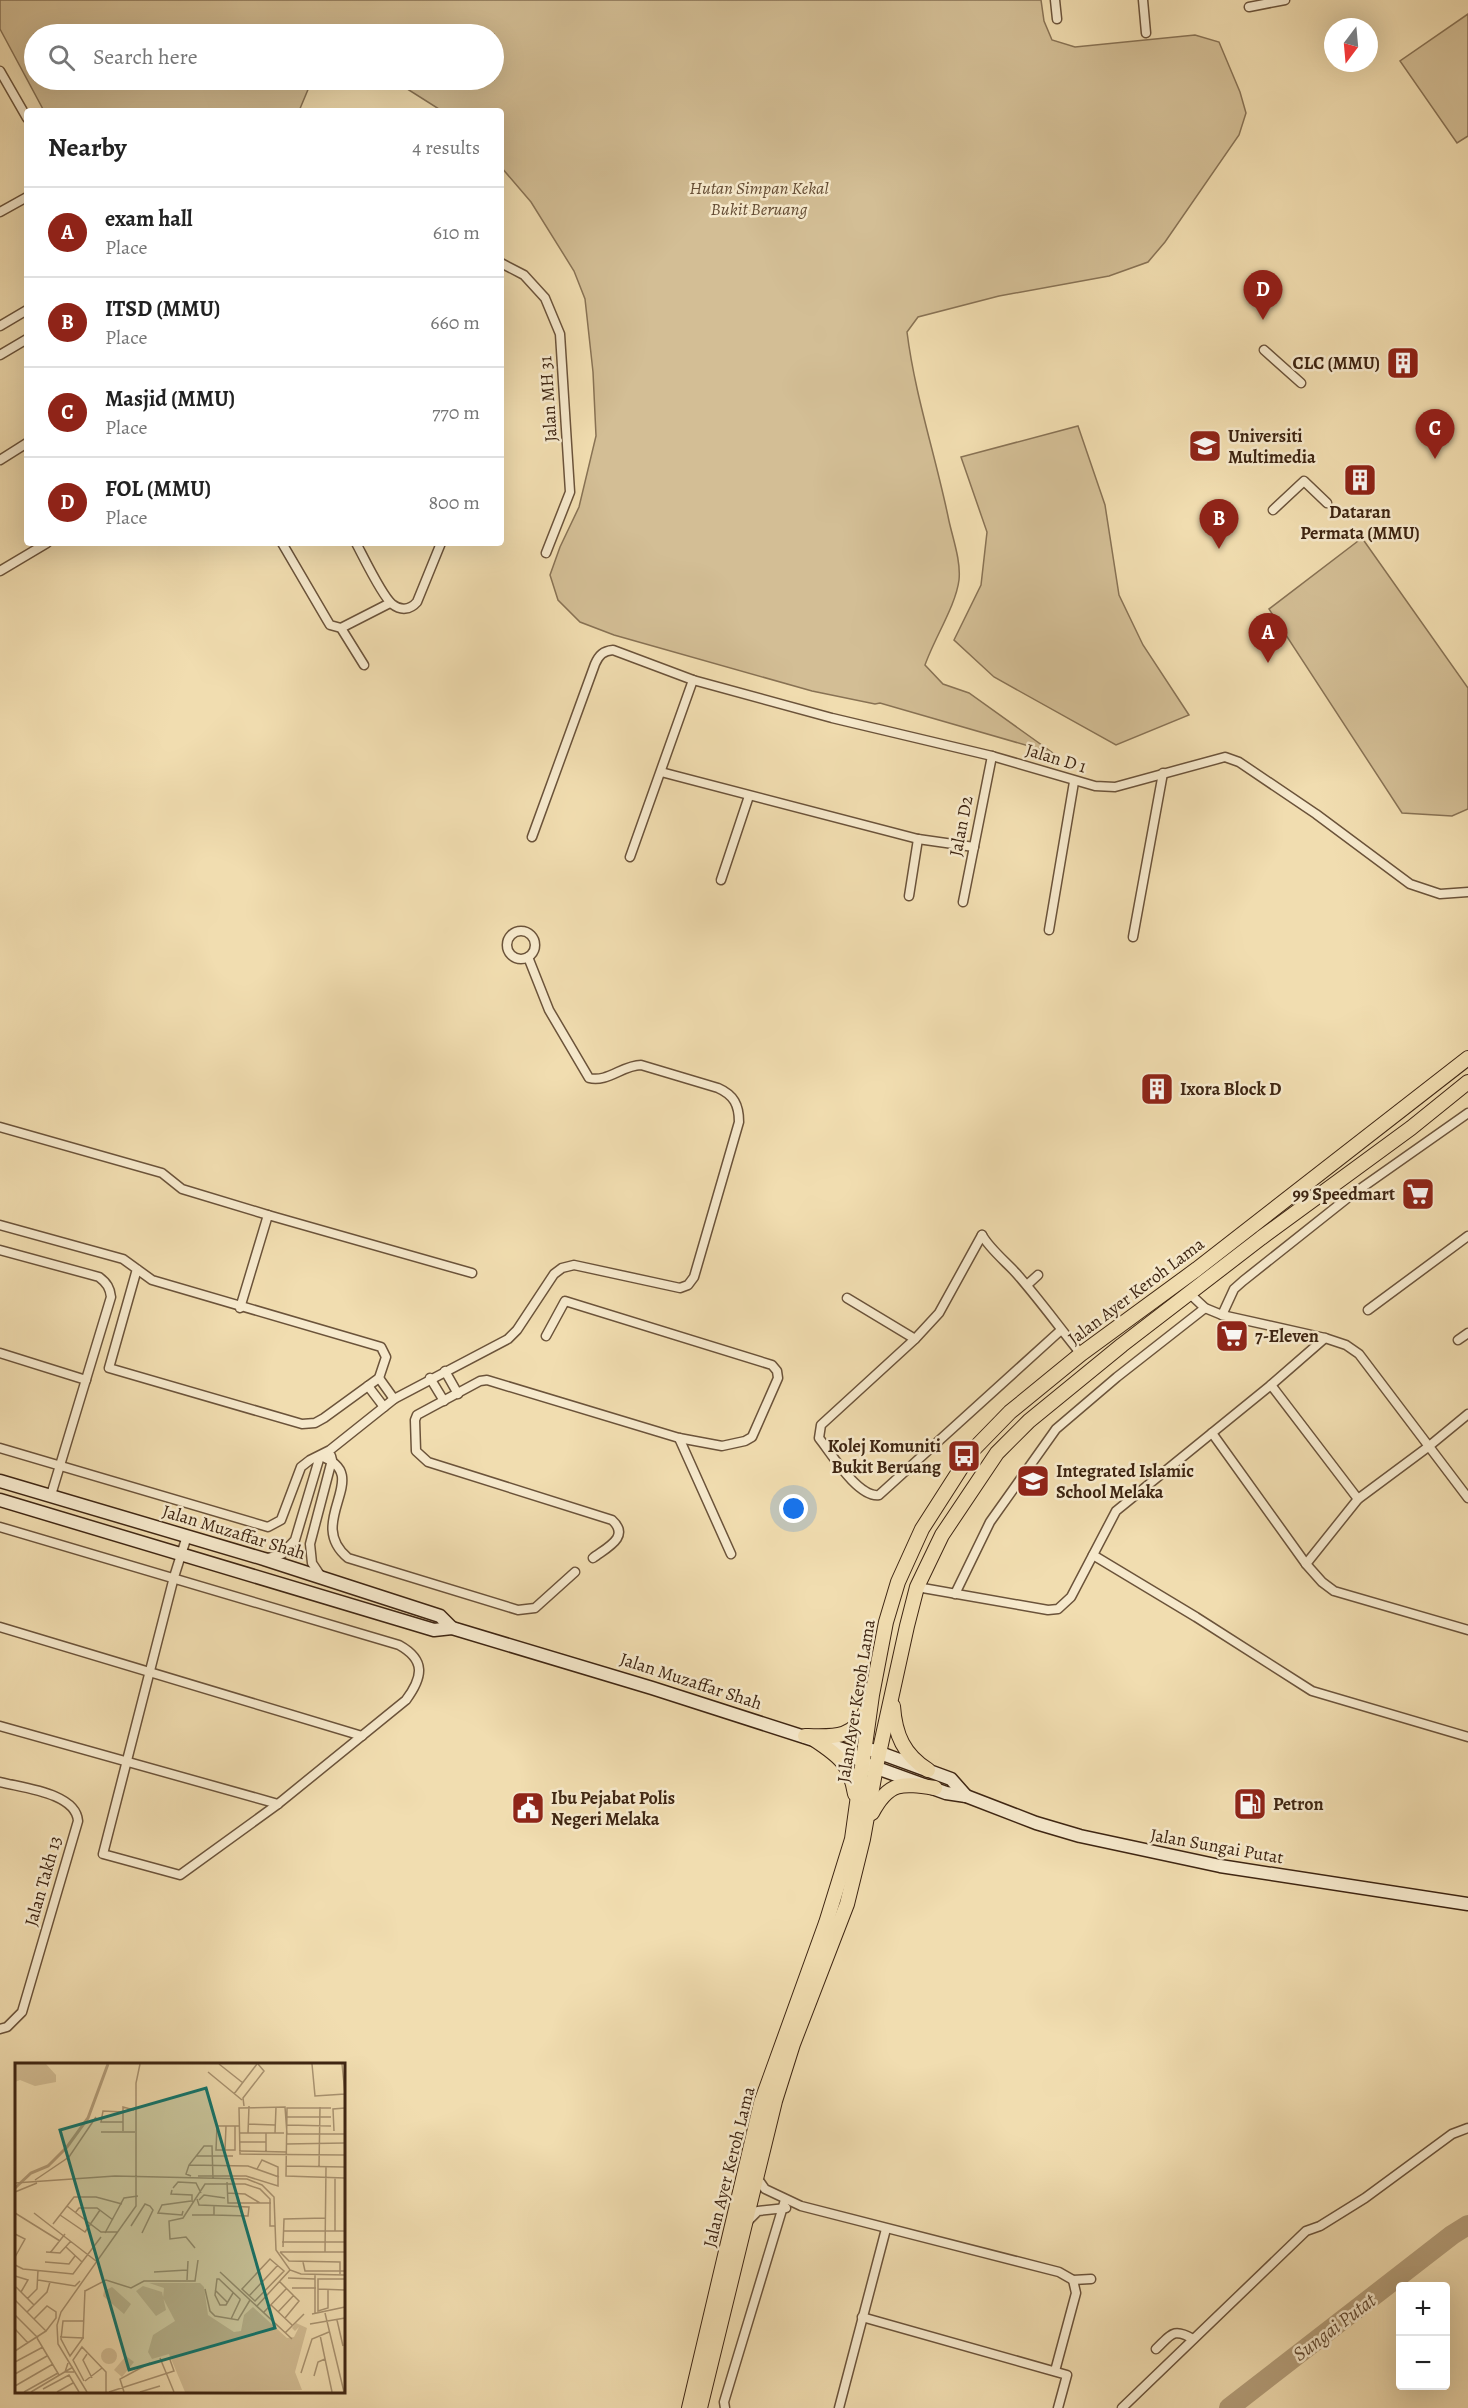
<!DOCTYPE html>
<meta charset="utf-8">
<style>
body{margin:0;font-family:Alegreya,serif;background:#f6f6f6;color:#222}
.controls{position:absolute;right:18px;bottom:18px;display:grid;overflow:hidden;border-radius:6px;box-shadow:0 6px 24px #0002}
.controls button{width:54px;height:54px;display:grid;place-items:center;padding:0;border:0;border-bottom:2px solid #e0e0e0;background:#fff;color:#222;font:30px sans-serif}
.compass{position:absolute;left:1324px;top:18px;width:54px;height:54px;border-radius:50%;background:#fff;box-shadow:0 6px 24px #0002;rotate:196deg}
.you{position:absolute;left:794px;top:1509px;width:21px;height:21px;margin:-15px;border:4px solid #fff;border-radius:50%;background:#1a73e8;box-shadow:0 0 0 9px #1a73e833}
.badge{display:grid;place-items:center;width:39px;height:39px;border-radius:50%;background:#8f2418;color:#fff;font-size:20px;font-weight:700}
.pin{position:absolute;translate:-50% -50px;filter:drop-shadow(0 2px 3px #0008)}
.pin::after{content:'';position:absolute;top:32px;width:21px;height:18px;background:inherit;clip-path:polygon(0 0,100% 0,50% 100%)}
.list{margin:0;padding:0;list-style:none}
h2{display:flex;justify-content:space-between;align-items:center;height:78px;margin:0;padding:0 24px;font-size:26px}
h2 small{font-size:20px;font-weight:400;color:#767676}
.list li{display:grid;grid-template-columns:39px 1fr auto;gap:18px;align-items:center;box-sizing:border-box;height:90px;padding:0 24px;border-top:2px solid #e0e0e0}
.list b{display:block;font-size:22px;white-space:nowrap}
.list p{margin:0;font-size:20px;white-space:nowrap;color:#767676}
.list em{font-size:20px;font-style:normal;color:#767676}
.icon{flex:none;width:33px;height:33px;fill:none;stroke:currentColor;stroke-width:2;stroke-linecap:round;stroke-linejoin:round}
.map{position:relative;flex:none;width:1468px;height:2408px;overflow:hidden}
.search{position:absolute;background:#fff;box-shadow:0 6px 24px #0002;left:24px;top:24px;width:480px;height:66px;display:flex;align-items:center;gap:15px;box-sizing:border-box;padding:0 21px;border-radius:33px;color:#767676;font-size:22px}
.panel{position:absolute;background:#fff;box-shadow:0 6px 24px #0002;left:24px;top:108px;width:480px;height:438px;border-radius:6px}
.map>svg:first-child{display:block}
</style>
<div class="map">
<svg width="1468" height="2408" viewBox="0 0 1468 2408">
<rect width="100%" height="100%" fill="#f1ddb0"/>
<filter id="stains"><feTurbulence type="fractalNoise" baseFrequency=".00333" numOctaves="4"/><feColorMatrix values="0 0 0 0 .2 0 0 0 0 .09 0 0 0 0 .02 0 0 0 .5 -.17"/></filter>
<radialGradient id="worn" r=".72"><stop offset=".6" stop-color="#630" stop-opacity="0"/><stop offset="1" stop-color="#630" stop-opacity=".3"/></radialGradient>
<g fill="#d3be95" stroke="#887254" stroke-width="1.5">
<path d="M 0,0 L 1041,0 L 1044,21 L 1052,40 L 1075,47 L 1195,35 L 1219,42 L 1240,92 L 1246,113 L 1239,135 L 1165,242 L 1148,262 L 1109,276 L 999,296 L 918,317 L 907,332 C 915,396 936,457 949,521 C 953,539 961,561 959,580 C 956,605 934,639 925,665 L 943,684 L 969,693 L 1053,753 L 880,703 L 875,704 L 812,691 L 614,635 L 580,622 L 558,600 L 550,575 L 560,547 L 579,507 L 596,436 L 593,372 L 585,299 L 574,271 L 531,202 L 501,167 L 501,111 L 442,111 L 393,80 L 494,80 L 494,34 L 34,34 L 34,80 L 312,80 L 299,111 L 44,111 L 0,29 Z"/>
<polygon points="1468,14 1468,136 1457,143 1400,61"/>
<polygon points="1078,426 1105,505 1119,595 1143,645 1189,715 1116,745 994,677 954,640 981,585 987,532 961,457"/>
<polygon points="1362,538 1468,688 1468,809 1452,816 1402,813 1269,609"/>
</g>
<g fill="none" stroke-linecap="round" stroke-linejoin="round">
<polyline stroke="#b49e7a" stroke-width="20" points="1229,2408 1452,2235 1468,2225"/>
<g stroke="#6b533a" stroke-width="11">
<g id="street">
<polyline points="1055,0 1057,19"/>
<polyline points="1143,0 1146,33"/>
<polyline points="1249,7 1285,0"/>
<polyline points="0,71 27,118"/>
<polyline points="0,212 27,197"/>
<polyline points="501,263 524,275 545,298 560,334 570,492 546,553"/>
<polyline points="0,326 27,310"/>
<polyline points="1264,350 1301,383"/>
<polyline points="0,355 27,339"/>
<polyline points="0,460 27,443"/>
<polyline points="1273,510 1304,481 1327,503"/>
<polyline points="282,543 327,620 330,625 341,628 364,665"/>
<path d="M 356,543 C 363,556 382,596 392,604 C 401,611 410,610 417,602 L 441,543"/>
<polyline points="0,571 47,543"/>
<polyline points="341,628 390,603"/>
<polyline points="661,772 918,839 974,847"/>
<path d="M 532,837 L 595,664 C 599,655 603,651 613,650 L 693,680 L 832,718 L 992,756 L 1095,786 L 1115,787 L 1225,757 L 1239,762 L 1316,814 L 1410,884 L 1440,894 L 1468,892"/>
<polyline points="630,857 693,680"/>
<polyline points="721,880 749,796"/>
<polyline points="909,896 918,839"/>
<polyline points="963,902 992,756"/>
<polyline points="1049,930 1074,782"/>
<circle cx="521" cy="945" r="14"/>
<polyline points="1133,937 1163,773"/>
<polyline points="0,1127 162,1173 182,1189 268,1215"/>
<polyline points="0,1225 123,1259 152,1280 381,1347 386,1357 379,1378 324,1418 315,1423 302,1424 109,1368 137,1269"/>
<path d="M 982,1235 L 939,1313 L 915,1339 L 821,1425 L 819,1438 C 831,1453 858,1498 879,1495 L 1061,1330"/>
<path d="M 982,1235 C 989,1248 1006,1262 1016,1273 C 1039,1299 1059,1327 1081,1354"/>
<path d="M 0,1250 L 99,1277 C 107,1283 110,1288 111,1297 L 51,1495"/>
<polyline points="1027,1285 1038,1275"/>
<polyline points="1190,1294 1205,1308 1222,1315 1325,1338 1346,1345 1359,1354 1468,1498"/>
<polyline points="847,1298 915,1339"/>
<polyline points="240,1308 268,1215 472,1273"/>
<polyline points="1368,1310 1468,1236"/>
<polyline points="1222,1315 1234,1289 1243,1281 1350,1196 1468,1113"/>
<path d="M 546,1336 L 565,1301 L 772,1365 L 777,1371 L 778,1378 L 752,1437 L 745,1441 L 722,1446 L 679,1438 L 487,1380 L 480,1381 L 417,1415 L 415,1420 L 416,1451 L 428,1462 L 612,1520 C 631,1537 606,1548 593,1558"/>
<polyline points="1458,1340 1468,1333"/>
<polyline points="0,1353 86,1380"/>
<polyline points="445,1371 458,1394"/>
<polyline points="379,1378 394,1399"/>
<polyline points="430,1378 444,1401"/>
<polyline points="1271,1385 1358,1499"/>
<polyline points="368,1386 384,1407"/>
<polyline points="1212,1433 1306,1564 1322,1582 1334,1591 1468,1630"/>
<polyline points="679,1438 731,1554"/>
<path d="M 0,1448 L 268,1527 L 281,1520 L 301,1467 L 310,1460 L 330,1450 L 394,1399 L 508,1339 L 517,1330 L 554,1274 L 562,1268 L 574,1265 L 680,1288 L 688,1285 L 694,1277 L 739,1122 C 739,1105 734,1095 718,1088 L 641,1065 C 623,1065 607,1083 589,1078 L 549,1010 L 528,957"/>
<path d="M 320,1456 C 376,1475 303,1521 348,1558 L 518,1610 L 535,1608 L 575,1572"/>
<path d="M 0,1527 L 399,1645 C 426,1660 423,1677 406,1700 L 278,1804 L 180,1875 L 103,1854 L 174,1577 L 187,1536"/>
<polyline points="1093,1555 1196,1617 1312,1691 1468,1737"/>
<polyline points="264,1559 282,1554 295,1540 320,1456"/>
<polyline points="1306,1564 1358,1499 1428,1447 1468,1414"/>
<polyline points="322,1578 312,1563 310,1544 332,1460 331,1456"/>
<polyline points="917,1587 1048,1610 1058,1609 1071,1597 1116,1511 1271,1385 1325,1338"/>
<polyline points="955,1594 990,1522 1056,1429 1117,1377 1205,1308"/>
<polyline points="0,1627 362,1736"/>
<polyline points="0,1726 278,1804"/>
<path d="M 0,1782 C 23,1788 76,1793 78,1821 L 22,2012 L 7,2027 L 0,2029"/>
<polyline points="756,2176 765,2189 801,2206 1059,2272 1073,2280 1091,2279"/>
<polyline points="747,2222 758,2211 786,2208"/>
<polyline points="862,2317 1067,2375 1058,2408"/>
<path d="M 1156,2349 C 1171,2335 1173,2327 1193,2339"/>
<polyline points="1055,2371 1076,2293 1073,2280"/>
<polyline points="725,2408 724,2402 785,2200"/>
<polyline points="839,2408 886,2229"/>
<polyline points="1122,2408 1306,2231 1320,2226 1365,2198 1452,2134 1468,2128"/>
</g>
</g>
<g stroke="#3e2512" stroke-width="15">
<g id="secondary">
<polyline points="0,1481 264,1559 440,1616 452,1628"/>
<polyline points="0,1500 434,1630 452,1628 652,1688 848,1751 863,1763 946,1793 966,1796 1036,1823 1080,1836 1220,1866 1468,1904"/>
<polyline points="872,1750 951,1779 966,1796"/>
</g>
</g>
<g stroke="#3e2512" stroke-width="16">
<g id="primary">
<path d="M 893,1706 C 895,1735 904,1755 928,1770"/>
<path d="M 805,1736 C 834,1737 855,1739 867,1708"/>
<path d="M 815,1740 C 839,1756 850,1764 855,1794"/>
<path d="M 872,1813 C 889,1781 902,1783 935,1788"/>
<polyline points="689,2408 761,2103 826,1923 852,1839 872,1695 886,1622 898,1582 922,1529 972,1451 1010,1412 1081,1354 1197,1269 1468,1058"/>
<polyline points="700,2408 775,2101 793,2044 847,1904 863,1839 876,1767 907,1626 917,1587 942,1535 997,1453 1029,1421 1122,1345 1261,1238 1411,1128 1468,1082"/>
</g>
</g>
<use href="#street" stroke="#f6e9cc" stroke-width="8"/>
<use href="#secondary" stroke="#f6e9cc" stroke-width="12"/>
<use href="#primary" stroke="#f1ddb0" stroke-width="14"/>
</g>
<defs>
<g id="building-square" transform="scale(1.725)"><rect x="-9" y="-9" width="18" height="18" rx="4" fill="#8f2418" stroke="#f6e9cc"/><path d="M-4-6H4V6H1V3H-1V6H-4ZM-2.5-4.3h1.7v1.8h-1.7ZM.8-4.3h1.7v1.8H.8ZM-2.5-1h1.7V.8h-1.7ZM.8-1h1.7V.8H.8Z" fill="#fff"/></g>
<g id="university-square" transform="scale(1.725)"><rect x="-9" y="-9" width="18" height="18" rx="4" fill="#8f2418" stroke="#f6e9cc"/><path d="M0-5L7-2L0 1L-7-2ZM-4 1L0 2.5L4 1V4Q0 6-4 4Z" fill="#fff"/></g>
<g id="supermarket-square" transform="scale(1.725)"><rect x="-9" y="-9" width="18" height="18" rx="4" fill="#8f2418" stroke="#f6e9cc"/><path d="M-6-5.5h2.5l.6 2H6L4.5 2H-2.5L-4.4-4H-6ZM-1.5 3.2a1.3 1.3 0 1 0 .1 0ZM3 3.2a1.3 1.3 0 1 0 .1 0Z" fill="#fff"/></g>
<g id="bus-square" transform="scale(1.725)"><rect x="-9" y="-9" width="18" height="18" rx="4" fill="#8f2418" stroke="#f6e9cc"/><path d="M-5-6H5V4H4V6H2V4H-2V6H-4V4H-5ZM-3.5-4V0h7V-4ZM-3.5 1.2v1.5H-2V1.2ZM2 1.2v1.5H3.5V1.2Z" fill="#fff"/></g>
<g id="school-square" transform="scale(1.725)"><rect x="-9" y="-9" width="18" height="18" rx="4" fill="#8f2418" stroke="#f6e9cc"/><path d="M0-5L7-2L0 1L-7-2ZM-4 1L0 2.5L4 1V4Q0 6-4 4Z" fill="#fff"/></g>
<g id="fuel-square" transform="scale(1.725)"><rect x="-9" y="-9" width="18" height="18" rx="4" fill="#8f2418" stroke="#f6e9cc"/><path d="M-5.5-6h7V0h2V4h1.3V-2.5L3-4.5l.8-.8L6-3V5H2.5V1h-1V6h-7ZM-4.2-4.7v3.2H.2V-4.7Z" fill="#fff"/></g>
<g id="civic-square" transform="scale(1.725)"><rect x="-9" y="-9" width="18" height="18" rx="4" fill="#8f2418" stroke="#f6e9cc"/><path d="M-.6-6.5H3V-4.5H.6V-3L4-1V1h2V6H-6V1h2V-1L-.6-3ZM-1.2 2.5V6h2.4V2.5Z" fill="#fff"/></g>
</defs>
<g fill-rule="evenodd">
<use href="#building-square" x="1403" y="363"/>
<use href="#university-square" x="1205" y="446"/>
<use href="#building-square" x="1360" y="480"/>
<use href="#building-square" x="1157" y="1089"/>
<use href="#supermarket-square" x="1418" y="1194"/>
<use href="#supermarket-square" x="1232" y="1336"/>
<use href="#bus-square" x="964" y="1456"/>
<use href="#school-square" x="1033" y="1481"/>
<use href="#fuel-square" x="1250" y="1804"/>
<use href="#civic-square" x="528" y="1808"/>
</g>
<g text-anchor="middle" stroke-width="5" stroke-linejoin="round" paint-order="stroke">
<g font-size="18" font-style="italic" fill="#634b33" stroke="#f6e9cc">
<text x="759" y="194">Hutan Simpan Kekal<tspan x="759" dy="21">Bukit Beruang</tspan></text>
</g>
<g font-size="18" font-weight="bold" fill="#3e2512" stroke="#f6e9cc" text-anchor="start">
<text x="1380" y="369" text-anchor="end">CLC (MMU)</text>
<text x="1228" y="442">Universiti<tspan x="1228" dy="21">Multimedia</tspan></text>
<text x="1360" y="518" text-anchor="middle">Dataran<tspan x="1360" dy="21">Permata (MMU)</tspan></text>
<text x="1180" y="1095">Ixora Block D</text>
<text x="1395" y="1200" text-anchor="end">99 Speedmart</text>
<text x="1255" y="1342">7-Eleven</text>
<text x="941" y="1452" text-anchor="end">Kolej Komuniti<tspan x="941" dy="21">Bukit Beruang</tspan></text>
<text x="1056" y="1477">Integrated Islamic<tspan x="1056" dy="21">School Melaka</tspan></text>
<text x="551" y="1804">Ibu Pejabat Polis<tspan x="551" dy="21">Negeri Melaka</tspan></text>
<text x="1273" y="1810">Petron</text>
</g>
<g font-size="18" fill="#3e2512" stroke="#f6e9cc">
<text transform="translate(548 399) rotate(-94)" y="6">Jalan MH 31</text>
<text transform="translate(1056 758) rotate(17)" y="6">Jalan D 1</text>
<text transform="translate(961 826) rotate(-79)" y="6">Jalan D2</text>
<text transform="translate(1136 1291) rotate(-37)" y="6">Jalan Ayer Keroh Lama</text>
<text transform="translate(234 1532) rotate(17)" y="6">Jalan Muzaffar Shah</text>
<text transform="translate(691 1681) rotate(18)" y="6">Jalan Muzaffar Shah</text>
<text transform="translate(856 1701) rotate(-81)" y="6">Jalan Ayer Keroh Lama</text>
<text transform="translate(1217 1846) rotate(10)" y="6">Jalan Sungai Putat</text>
<text transform="translate(43 1881) rotate(-74)" y="6">Jalan Takh 13</text>
<text transform="translate(729 2167) rotate(-76)" y="6">Jalan Ayer Keroh Lama</text>
</g>
<g font-size="20" font-style="italic" fill="#614931" stroke="#f6e9cc">
<text transform="translate(1334 2327) rotate(-37)" y="7">Sungai Putat</text>
</g>
</g>
<g transform="translate(15 2063)">
<rect width="330" height="330" fill="#f1ddb0"/>
<path d="M 0,1 L 31,1 L 41,12 L 41,19 L 20,23 L 5,17 L 0,19 ZM 134,220 L 185,220 L 189,224 L 193,252 L 219,269 L 226,268 L 229,252 L 238,244 L 272,275 L 279,274 L 284,264 L 280,268 L 277,265 L 281,260 L 292,265 L 280,309 L 287,327 L 170,329 L 154,291 L 137,296 L 133,289 L 138,272 L 160,258 L 148,235 L 149,225 ZM 128,223 L 147,229 L 151,247 L 141,253 L 121,228 ZM 97,224 L 116,241 L 109,251 L 88,233 L 89,228 ZM86 293a8 8 0 1 1 16 0a8 8 0 1 1-16 0ZM 111,293 L 119,299 L 107,314 L 99,307 Z" fill="#d3be95"/>
<path fill="none" stroke="#b49e7a" stroke-width="3" d="M 0,125 L 16,110 L 33,103 L 52,84 L 73,55 L 93,1"/>
<path fill="none" stroke="#a99371" stroke-width="1.5" d="M 204,1 L 228,20M 297,1 L 300,33 L 330,31 L 327,1M 193,9 L 227,37M 219,31 L 242,1M 229,43 L 228,35 L 249,8 L 243,1M 316,45 L 272,45 L 271,113 L 330,115M 272,54 L 316,54M 108,59 L 86,59 L 88,48 L 108,49M 234,61 L 260,62M 272,62 L 316,63M 220,63 L 220,87 L 201,87 L 202,63 L 224,63M 108,68 L 108,44 L 119,47M 319,68 L 318,46 L 330,45M 86,69 L 120,69M 224,70 L 269,70M 233,70 L 234,43M 260,70 L 261,44M 272,71 L 270,44 L 224,45 L 225,91 L 330,92M 272,71 L 330,71M 224,79 L 251,79M 271,81 L 330,80M 210,87 L 211,63M 224,88 L 271,89M 251,89 L 251,70M 181,93 L 218,93M 174,102 L 233,103 L 264,114M 271,103 L 330,104M 304,104 L 305,44M 176,113 L 171,111 L 174,102 L 189,83 L 197,83 L 198,116M 183,113 L 231,113 L 263,123 L 263,104 L 247,97 L 242,106M 320,115 L 320,168M 20,117 L 54,94 L 81,54M 212,119 L 213,140 L 256,140M 0,120 L 100,113 L 232,116 L 247,122 L 259,134 L 261,187 L 275,207 L 286,211 L 330,212M 158,125 L 163,119 L 181,120 L 186,130M 157,127 L 156,131 L 177,132 L 177,139M 0,129 L 22,120M 212,130 L 230,131 L 245,140M 182,136 L 184,142 L 234,144 L 233,153 L 199,152M 184,137 L 189,132 L 210,135M 52,143 L 86,169 L 103,169M 168,148 L 167,152 L 143,150 L 147,142 L 176,138M 0,150 L 45,178M 19,150 L 81,198M 60,150 L 64,145 L 82,145 L 98,157M 45,152 L 70,169 L 85,147M 177,152 L 199,152 L 199,142M 38,161 L 59,134 L 81,134 L 107,141M 116,163 L 130,141 L 135,143 L 138,147 L 127,170M 269,168 L 330,168M 90,170 L 109,135 L 123,133M 0,171 L 10,176 L 0,194M 267,179 L 330,179M 51,184 L 67,199M 268,184 L 269,156 L 310,155M 180,185 L 171,174 L 155,176 L 154,158 L 168,155 L 190,121 L 230,121 L 245,126 L 255,136 L 255,163 L 260,163M 31,189 L 45,190 L 56,178M 265,189 L 274,198 L 325,199 L 325,211M 265,189 L 330,189M 310,189 L 311,104M 35,190 L 50,171M 255,196 L 269,208 L 240,238 L 227,226 ZM 30,199 L 54,201 L 60,193M 288,199 L 290,208 L 330,208M 0,202 L 8,206 L 58,211 L 86,174M 139,209 L 172,207M 205,209 L 277,276M 300,211 L 300,251M 0,213 L 13,217 L 6,229M 273,215 L 300,216M 23,217 L 60,223 L 65,218M 172,217 L 173,198M 264,218 L 284,238 L 270,255M 1,224 L 19,242M 277,225 L 301,225M 190,226 L 195,248 L 200,253 L 223,257 L 235,237M 303,226 L 330,227M 313,226 L 313,245 L 303,248 L 303,216 L 330,216M 200,227 L 213,240M 70,228 L 91,217 L 116,225 L 129,218 L 180,218 L 183,197M 234,233 L 263,202M 12,236 L 22,226 L 23,207M 0,237 L 31,268 L 0,288M 256,242 L 277,262M 242,243 L 275,207M 12,249 L 32,229 L 35,219M 249,249 L 272,225M 263,249 L 279,232M 310,250 L 329,329M 297,251 L 330,244M 0,252 L 23,275M 19,256 L 32,243 L 41,249 L 41,255 L 31,268M 216,256 L 225,237 L 225,236 L 204,216 L 202,216 L 200,232 L 205,242 L 211,242 L 218,230M 322,257 L 328,283M 68,258 L 48,258 L 46,276 L 55,293 L 68,275 L 70,227M 295,261 L 330,255M 0,266 L 13,280M 270,270 L 289,251M 305,272 L 317,329M 45,274 L 69,275M 22,275 L 44,312M 72,291 L 68,297 L 77,315M 145,295 L 159,329M 0,299 L 28,284M 53,300 L 50,309 L 59,309M 286,310 L 297,276 L 314,269M 0,311 L 32,293M 299,313 L 303,299 L 310,296M 69,318 L 58,297 L 67,284 L 91,309 L 91,329M 70,318 L 87,305M 0,323 L 38,301M 28,326 L 54,312 L 64,329M 9,329 L 43,310M 16,329 L 58,304M 42,329 L 58,320M 72,329 L 43,281 L 42,262 L 46,249 L 121,143 L 121,20 L 125,1M 94,329 L 159,308 L 154,294M 109,329 L 105,316 L 135,300M 125,329 L 145,323"/>
<path fill="#0f766e" fill-opacity="0.15" stroke="#0f766e" stroke-width="3" d="M 191,25 L 260,265 L 114,307 L 45,67 Z"/>
<rect width="330" height="330" fill="none" stroke="#3e2512" stroke-width="3"/>
</g>
<rect width="100%" height="100%" filter="url(#stains)"/>
<rect width="100%" height="100%" fill="url(#worn)"/>
</svg>
<div class="controls">
<button>+</button>
<button>−</button>
</div>
<svg class="compass" viewBox="-18 -18 36 36"><path d="M0-13l5 13h-10z" fill="#e53935"/><path d="M0 13l5-13h-10z" fill="#767676"/></svg>
<div class="you"></div>
<div class="pin badge" style="left:1268px;top:663px">A</div>
<div class="pin badge" style="left:1219px;top:549px">B</div>
<div class="pin badge" style="left:1435px;top:459px">C</div>
<div class="pin badge" style="left:1263px;top:320px">D</div>
<div class="search"><svg class="icon" aria-label="search" viewBox="0 0 24 24"><circle cx="10" cy="10" r="6"/><path d="M15 15l6 6"/></svg>Search here</div>
<section class="panel">
<h2>Nearby<small>4 results</small></h2>
<ul class="list">
<li><span class="badge">A</span><div><b>exam hall</b><p>Place</p></div><em>610 m</em></li>
<li><span class="badge">B</span><div><b>ITSD (MMU)</b><p>Place</p></div><em>660 m</em></li>
<li><span class="badge">C</span><div><b>Masjid (MMU)</b><p>Place</p></div><em>770 m</em></li>
<li><span class="badge">D</span><div><b>FOL (MMU)</b><p>Place</p></div><em>800 m</em></li>
</ul>
</section>
</div>
